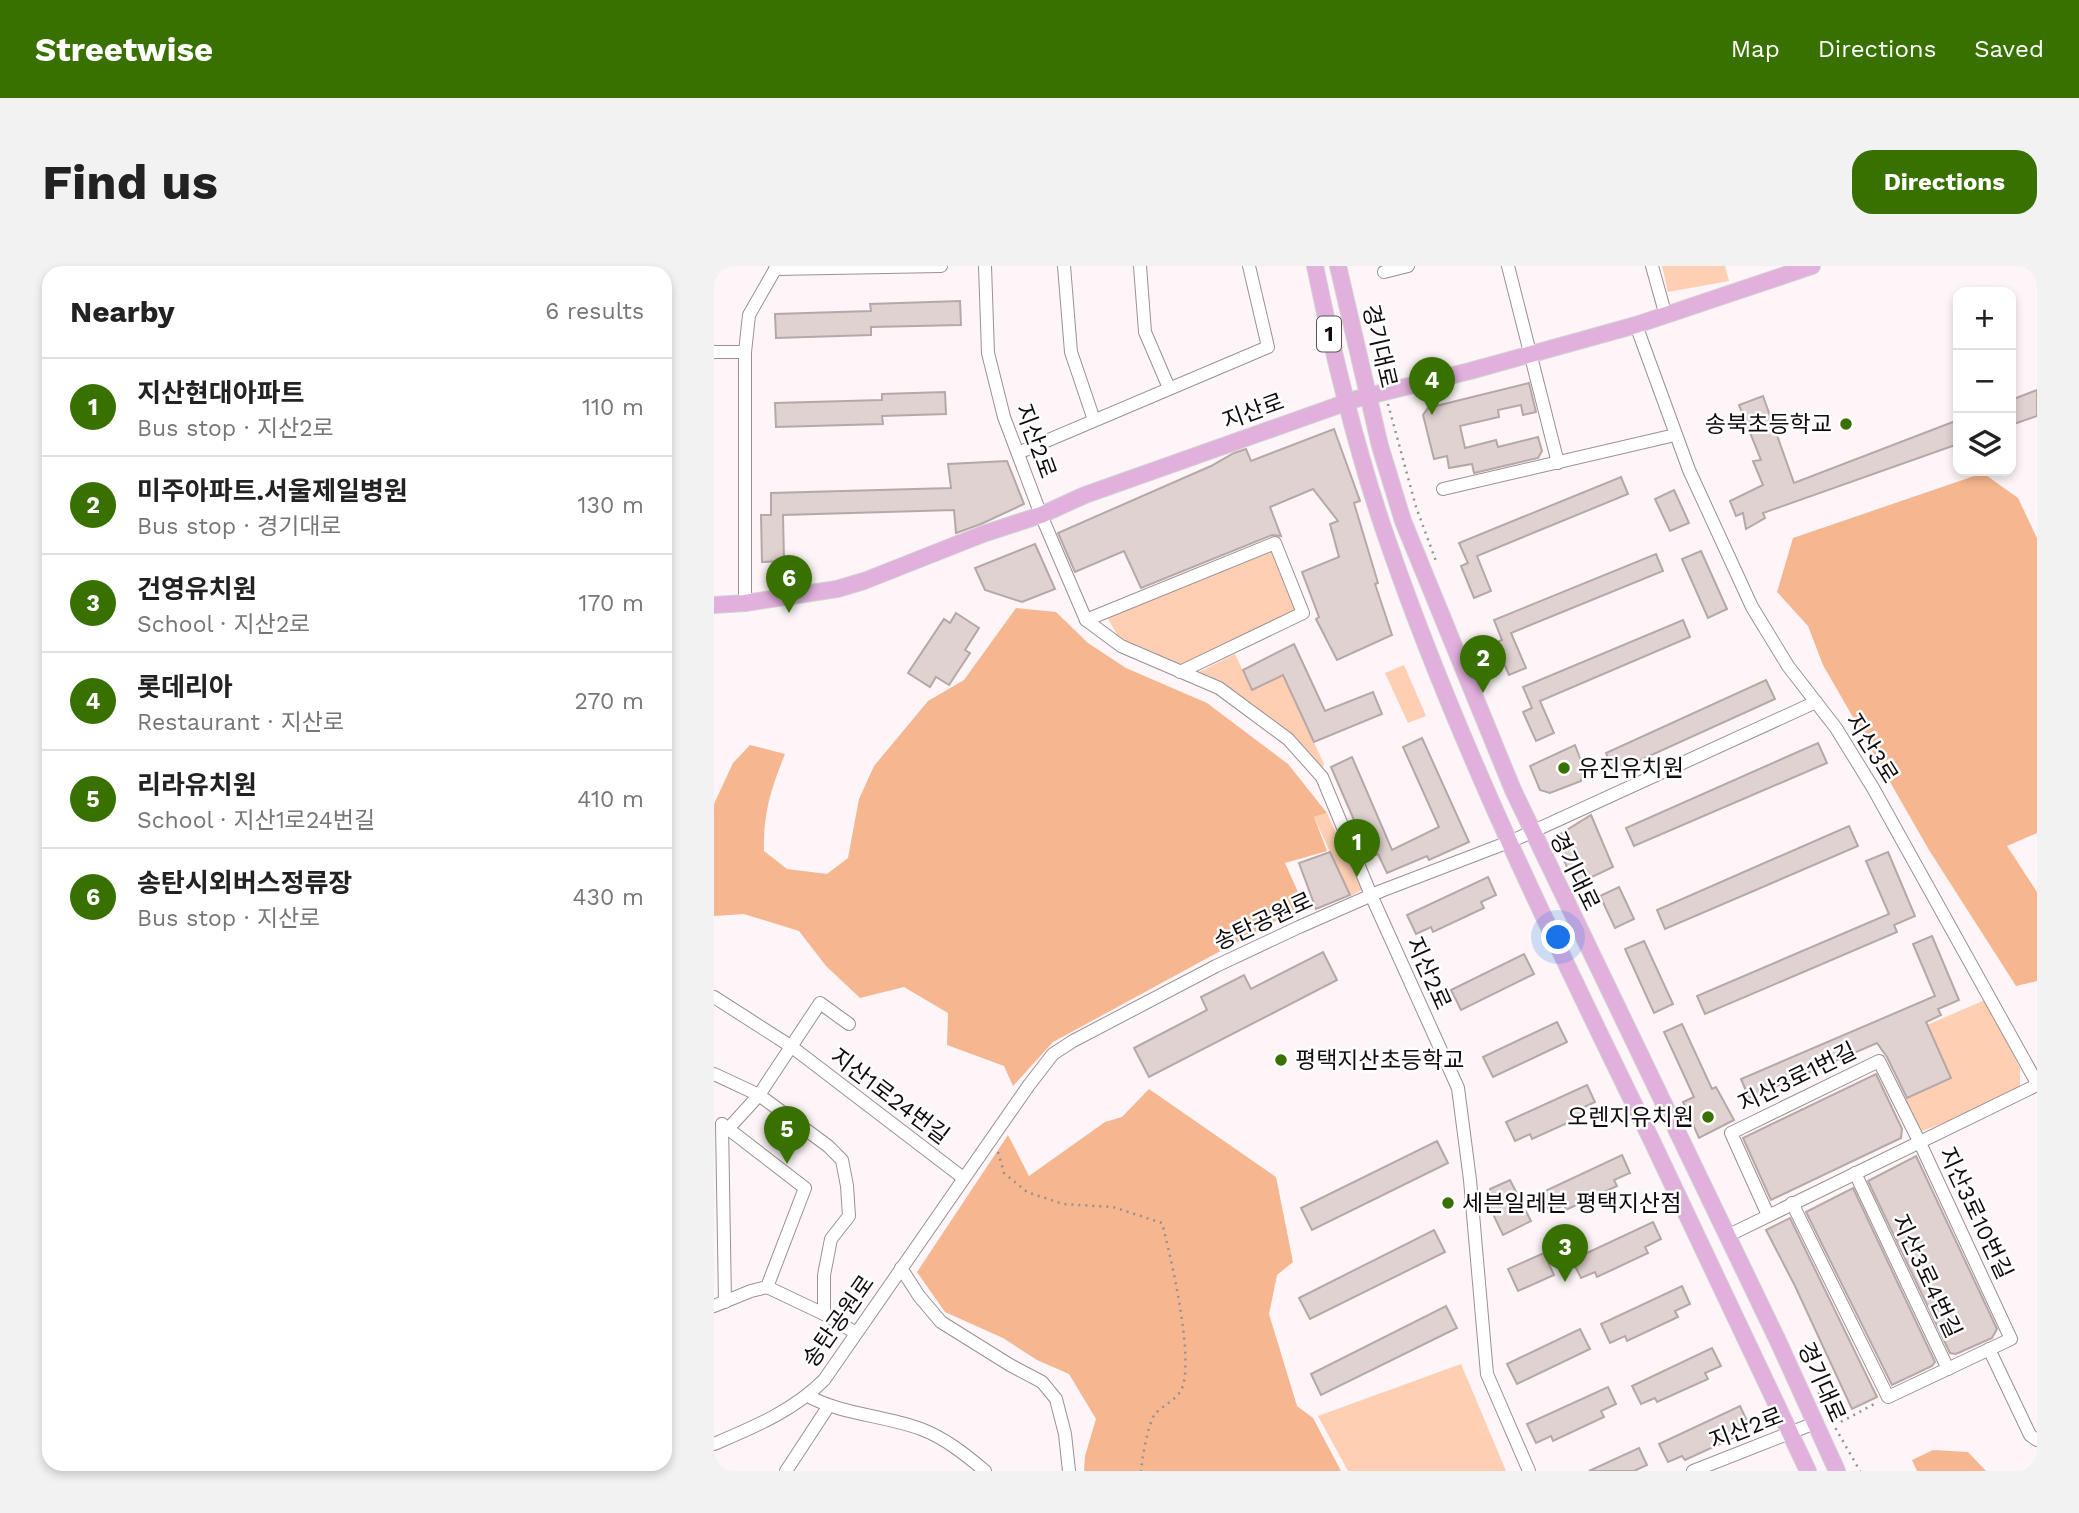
<!DOCTYPE html>
<meta charset="utf-8">
<style>
body{margin:0;font-family:"Work Sans","Noto Sans KR",sans-serif;background:#f2f2f2;color:#222}
.controls{position:absolute;right:21px;top:21px;display:grid;overflow:hidden;border-radius:14px;box-shadow:0 4px 10px #0003}
.controls button{width:63px;height:63px;display:grid;place-items:center;padding:0;border:0;border-bottom:2px solid #e0e0e0;background:#fff;color:#222;font:35px sans-serif}
.you{position:absolute;left:845px;top:672px;width:24px;height:24px;margin:-18px;border:5px solid #fff;border-radius:50%;background:#1a73e8;box-shadow:0 0 0 10px #1a73e833}
.badge{display:grid;place-items:center;width:46px;height:46px;border-radius:50%;background:#387100;color:#fff;font-size:23px;font-weight:700}
.pin{position:absolute;translate:-50% -58px;filter:drop-shadow(0 2px 4px #0008)}
.pin::after{content:'';position:absolute;top:37px;width:24px;height:21px;background:inherit;clip-path:polygon(0 0,100% 0,50% 100%)}
.list{margin:0;padding:0;list-style:none}
h2{display:flex;justify-content:space-between;align-items:center;height:91px;margin:0;padding:0 28px;font-size:30px}
h2 small{font-size:23px;font-weight:400;color:#767676}
.list li{display:grid;grid-template-columns:46px 1fr auto;gap:21px;align-items:center;box-sizing:border-box;height:98px;padding:0 28px;border-top:2px solid #e0e0e0}
.list b{display:block;font-size:26px;white-space:nowrap}
.list p{margin:0;font-size:23px;white-space:nowrap;color:#767676}
.list em{font-size:23px;font-style:normal;color:#767676}
.icon{flex:none;width:38px;height:38px;fill:none;stroke:currentColor;stroke-width:2;stroke-linecap:round;stroke-linejoin:round}
.map{position:relative;flex:none;width:1323px;height:1205px;overflow:hidden;border-radius:21px}
header{display:flex;align-items:center;gap:42px;box-sizing:border-box;height:98px;padding:0 35px;background:#387100;color:#fff}
header strong{font-size:33px}
nav{display:flex;gap:38px;margin-inline-start:auto;font-size:24px}
.intro{display:flex;align-items:center;justify-content:space-between;box-sizing:border-box;height:168px;padding:0 42px}
h1{margin:0;font-size:49px}
.button{padding:18px 32px;border-radius:21px;background:#387100;color:#fff;font-size:24px;font-weight:700}
main{display:flex;gap:42px;padding:0 42px}
aside{flex:1;background:#fff;border-radius:21px;box-shadow:0 4px 10px #0003}
.map>svg:first-child{display:block}
</style>
<header>
<strong>Streetwise</strong>
<nav><a>Map</a><a>Directions</a><a>Saved</a></nav>
</header>
<div class="intro"><h1>Find us</h1><a class="button">Directions</a></div>
<main>
<aside>
<h2>Nearby<small>6 results</small></h2>
<ul class="list">
<li><span class="badge">1</span><div><b>지산현대아파트</b><p>Bus stop · 지산2로</p></div><em>110 m</em></li>
<li><span class="badge">2</span><div><b>미주아파트.서울제일병원</b><p>Bus stop · 경기대로</p></div><em>130 m</em></li>
<li><span class="badge">3</span><div><b>건영유치원</b><p>School · 지산2로</p></div><em>170 m</em></li>
<li><span class="badge">4</span><div><b>롯데리아</b><p>Restaurant · 지산로</p></div><em>270 m</em></li>
<li><span class="badge">5</span><div><b>리라유치원</b><p>School · 지산1로24번길</p></div><em>410 m</em></li>
<li><span class="badge">6</span><div><b>송탄시외버스정류장</b><p>Bus stop · 지산로</p></div><em>430 m</em></li>
</ul>
</aside>
<div class="map">
<svg width="1323" height="1205" viewBox="0 0 1323 1205">
<rect width="100%" height="100%" fill="#fdf5f7"/>
<g fill="#fecfb2">
<polygon points="948,0 1011,0 1015,15 954,26"/>
<polygon points="557,285 582,347 462,401 405,372 394,353 405,345"/>
<polygon points="521,388 538,424 569,409 610,498 608,502 603,502 565,463 477,410"/>
<polygon points="690,399 712,450 694,457 671,407"/>
<polygon points="613,547 648,624 636,630 600,551"/>
<polygon points="1271,734 1306,802 1306,827 1206,866 1191,833 1237,812 1213,759"/>
<polygon points="747,1098 792,1205 634,1205 604,1150"/>
</g>
<g fill="#f6b68f">
<polygon points="1269,207 1304,232 1323,272 1323,567 1293,580 1323,626 1323,715 1302,720 1215,584 1109,399 1094,360 1063,326 1079,272"/>
<path d="M 302,342 L 342,346 L 374,377 L 412,402 L 493,437 L 574,498 L 613,547 L 600,551 L 613,585 L 571,597 L 592,644 L 569,651 L 339,776 L 299,820 L 290,800 L 233,779 L 234,747 L 190,721 L 146,732 L 112,700 L 85,665 L 30,648 L 0,650 L 0,538 L 19,497 L 36,479 L 71,488 C 57,523 49,547 50,585 L 73,603 L 113,608 L 134,592 L 145,533 L 160,500 L 214,435 L 250,414 Z"/>
<polygon points="435,823 562,911 579,996 563,1009 555,1048 583,1140 599,1152 627,1205 370,1205 371,1190 382,1153 355,1108 323,1094 289,1072 231,1046 203,1006 294,869 315,910 391,856 408,851"/>
<polygon points="1219,1184 1254,1186 1272,1205 1203,1205 1198,1194"/>
</g>
<g fill="#e0d2d0" stroke="#b6a8a7" stroke-width="2">
<polygon points="246,35 247,59 157,61 157,69 62,72 61,48 157,45 156,38"/>
<polygon points="815,117 822,146 809,149 807,139 784,144 785,151 746,160 751,182 782,174 784,181 824,171 828,185 824,192 760,207 758,198 735,202 733,190 720,193 709,149 714,142"/>
<polygon points="1323,124 1323,150 1297,159 1297,134"/>
<polygon points="231,126 232,148 168,150 169,158 62,161 61,137 168,134 168,128"/>
<polygon points="1049,130 1080,217 1244,154 1244,178 1049,247 1051,252 1032,263 1029,247 1022,250 1016,235 1049,219 1039,195 1047,194 1025,139"/>
<polygon points="620,163 646,235 640,237 664,317 661,318 678,369 623,394 602,353 605,351 588,306 625,291 616,258 624,255 599,223 556,241 567,270 558,269 427,322 410,285 361,306 344,267 497,200 520,187 532,183 537,195"/>
<polygon points="293,195 310,238 267,258 242,267 240,244 69,249 70,295 48,296 47,249 57,249 57,227 237,222 234,198"/>
<polygon points="907,211 914,228 763,290 777,325 760,332 747,300 754,297 745,277"/>
<polygon points="960,224 975,257 956,265 941,233"/>
<polygon points="321,278 341,323 308,336 271,324 261,302"/>
<polygon points="987,285 1013,343 994,352 968,293"/>
<polygon points="942,288 949,305 797,367 812,402 795,409 781,377 788,374 780,354"/>
<polygon points="242,347 265,362 251,384 256,387 235,419 222,411 216,421 194,407 230,353 236,357"/>
<polygon points="969,354 976,371 826,435 840,467 822,475 809,446 818,442 809,421"/>
<polygon points="580,378 611,445 659,426 668,448 600,476 569,409 538,424 529,404"/>
<polygon points="1052,414 1061,433 900,506 892,487"/>
<polygon points="708,472 755,576 715,594 713,590 673,607 664,588 656,591 617,501 638,491 678,584 725,561 689,481"/>
<polygon points="1104,477 1113,497 920,580 912,562"/>
<polygon points="861,479 870,503 867,515 836,527 826,524 816,500"/>
<polygon points="877,549 899,601 861,619 840,572"/>
<polygon points="1135,560 1144,580 951,663 943,644"/>
<polygon points="616,586 636,629 602,643 585,597"/>
<polygon points="1174,586 1201,650 1180,659 1183,666 991,748 983,730 1175,648 1152,595"/>
<polygon points="774,611 782,629 767,636 770,642 719,666 717,661 702,668 693,649"/>
<polygon points="905,621 920,653 901,662 886,630"/>
<polygon points="1218,670 1245,734 1224,743 1227,749 1212,756 1237,812 1193,832 1173,791 1163,777 1035,832 1027,813 1221,730 1199,678"/>
<polygon points="930,675 959,738 940,747 911,683"/>
<polygon points="609,686 623,714 435,811 420,782 493,744 487,731 530,709 537,723"/>
<polygon points="810,688 820,708 747,744 737,724"/>
<polygon points="843,756 853,776 779,811 769,791"/>
<polygon points="968,758 998,823 1002,821 1020,854 985,872 969,836 980,831 950,766"/>
<polygon points="1162,808 1188,863 1187,872 1057,934 1029,872"/>
<polygon points="873,819 881,836 866,843 869,850 818,873 816,868 801,875 792,856"/>
<polygon points="723,875 734,897 598,964 587,942"/>
<polygon points="908,889 916,907 900,914 903,920 852,944 850,939 836,946 827,927"/>
<polygon points="1202,890 1283,1063 1278,1072 1242,1088 1236,1087 1154,915"/>
<polygon points="796,914 817,955 789,969 777,944 776,923"/>
<polygon points="1139,922 1221,1096 1218,1100 1178,1119 1092,946"/>
<polygon points="1076,952 1163,1131 1138,1143 1081,1020 1052,964"/>
<polygon points="939,956 947,973 931,981 934,987 883,1011 881,1006 867,1012 858,994"/>
<polygon points="720,964 731,986 596,1053 585,1032"/>
<polygon points="830,987 840,1009 804,1025 794,1003"/>
<polygon points="968,1020 976,1038 961,1045 964,1051 913,1075 911,1070 896,1077 887,1058"/>
<polygon points="732,1040 743,1062 607,1129 597,1108"/>
<polygon points="866,1063 876,1083 803,1118 793,1098"/>
<polygon points="998,1082 1007,1100 991,1107 994,1113 943,1136 941,1132 927,1138 918,1120"/>
<polygon points="894,1121 902,1138 887,1145 890,1151 839,1175 837,1170 822,1177 813,1158"/>
<polygon points="1026,1140 1034,1157 1018,1165 1021,1171 971,1194 968,1190 954,1196 945,1178"/>
<polygon points="925,1182 933,1199 920,1205 875,1205"/>
</g>
<g fill="none" stroke-linecap="round" stroke-linejoin="round">
<g stroke="#9c9094" stroke-width="14">
<g id="minor">
<polyline points="271,0 274,87 290,151 327,249 372,354 407,380 505,422 574,473 608,511 657,629 744,822 756,914 773,1108 815,1205"/>
<polyline points="350,0 357,86 380,154"/>
<polyline points="426,0 431,66 455,122"/>
<polyline points="794,0 844,197"/>
<polyline points="938,0 952,50"/>
<polyline points="61,3 227,0"/>
<polyline points="670,6 694,0"/>
<polyline points="922,59 975,204 1038,341 1074,400 1122,462 1159,522 1323,817"/>
<polyline points="0,86 31,86"/>
<polyline points="304,187 554,81 535,0"/>
<polyline points="729,223 961,169"/>
<polyline points="31,337 31,86 35,49 63,0"/>
<polyline points="372,354 561,277 589,347 466,406"/>
<polyline points="0,731 78,781 248,911"/>
<polyline points="0,808 45,829 114,880 128,894 133,920 135,950 117,973 110,1009 110,1048 142,1067"/>
<polyline points="8,858 11,1036"/>
<polyline points="14,863 45,829 106,737 135,758"/>
<polyline points="1141,907 1234,1103"/>
<polyline points="1054,949 1017,867 1165,795 1206,877 1297,1073 1174,1131 1078,937"/>
<polyline points="1013,970 1323,819"/>
<polyline points="187,1002 205,1030 227,1056 296,1099 328,1116 342,1133 351,1168 355,1205"/>
<polyline points="53,1021 110,1048"/>
<polyline points="0,1040 37,1025 53,1021 91,922 8,858"/>
<polyline points="1275,1083 1316,1169 1323,1174"/>
<path d="M 94,1130 C 129,1149 170,1149 207,1163 C 231,1172 252,1189 271,1205"/>
<path d="M 0,1178 C 40,1161 79,1145 110,1114 L 315,819 L 339,788 L 359,775 L 502,700 L 585,661 L 667,625 L 800,574 L 1102,436"/>
<polyline points="72,1205 114,1141"/>
<polyline points="979,1205 1101,1157"/>
</g>
</g>
<g stroke="#d4d3d4" stroke-width="18">
<g id="major">
<path d="M 601,0 C 620,92 642,184 673,273 C 744,479 841,677 937,873 C 990,983 1041,1094 1094,1205"/>
<polyline points="624,0 666,180 689,255 799,524 1064,1075 1123,1205"/>
<polyline points="0,339 31,337 123,323 150,315 269,268 327,249 371,229 642,133 756,105 922,59 1098,0"/>
</g>
</g>
<g stroke="#979092" stroke-width="2.5" stroke-dasharray="2 5" stroke-linecap="butt">
<polyline points="674,138 702,241 722,295"/>
<path d="M 284,886 L 290,907 L 313,926 L 349,938 L 399,941 L 448,957 C 456,987 483,1101 466,1126 C 460,1135 448,1140 441,1148 C 434,1157 428,1193 427,1205"/>
<polyline points="1104,1128 1108,1126 1125,1157 1164,1136"/>
<polyline points="1118,1156 1146,1205"/>
</g>
<use href="#minor" stroke="#fff" stroke-width="12"/>
<use href="#major" stroke="#e1b0dd" stroke-width="16"/>
</g>
<g fill="#387100" stroke="#fff" stroke-width="2.5">
<circle cx="1132" cy="158" r="7"/>
<circle cx="850" cy="502" r="7"/>
<circle cx="567" cy="794" r="7"/>
<circle cx="994" cy="851" r="7"/>
<circle cx="734" cy="937" r="7"/>
</g>
<g text-anchor="middle" stroke-width="5" stroke-linejoin="round" paint-order="stroke">
<rect fill="#fff" stroke="#585556" stroke-width="2" x="603" y="50.5" width="24" height="35" rx="5"/>
<g font-size="21" font-weight="bold" fill="#110c0e">
<text x="615" y="75">1</text>
</g>
<g font-size="23" fill="#110c0e" stroke="#fff">
<text transform="translate(666 80) rotate(77)" y="8">경기대로</text>
<text transform="translate(539 145) rotate(-20)" y="8">지산로</text>
<text transform="translate(322 175) rotate(70)" y="8">지산2로</text>
<text transform="translate(1158 482) rotate(58)" y="8">지산3로</text>
<text transform="translate(861 605) rotate(64)" y="8">경기대로</text>
<text transform="translate(549 655) rotate(-25)" y="8">송탄공원로</text>
<text transform="translate(715 707) rotate(66)" y="8">지산2로</text>
<text transform="translate(1083 811) rotate(-26)" y="8">지산3로1번길</text>
<text transform="translate(176 830) rotate(37)" y="8">지산1로24번길</text>
<text transform="translate(1262 947) rotate(65)" y="8">지산3로10번길</text>
<text transform="translate(1213 1010) rotate(65)" y="8">지산3로4번길</text>
<text transform="translate(124 1055) rotate(-55)" y="8">송탄공원로</text>
<text transform="translate(1108 1116) rotate(66)" y="8">경기대로</text>
<text transform="translate(1032 1162) rotate(-21)" y="8">지산2로</text>
</g>
<g font-size="23" fill="#110c0e" stroke="#fff" text-anchor="start">
<text x="1118" y="166" text-anchor="end">송북초등학교</text>
<text x="864" y="510">유진유치원</text>
<text x="581" y="802">평택지산초등학교</text>
<text x="980" y="859" text-anchor="end">오렌지유치원</text>
<text x="748" y="945">세븐일레븐 평택지산점</text>
</g>
</g>
</svg>
<div class="controls">
<button>+</button>
<button>−</button>
<button><svg class="icon" aria-label="layers" viewBox="0 0 24 24"><path d="M12 4l9 5-9 5-9-5zM3 14l9 5 9-5"/></svg></button>
</div>
<div class="you"></div>
<div class="pin badge" style="left:643px;top:611px">1</div>
<div class="pin badge" style="left:769px;top:427px">2</div>
<div class="pin badge" style="left:851px;top:1016px">3</div>
<div class="pin badge" style="left:718px;top:149px">4</div>
<div class="pin badge" style="left:73px;top:898px">5</div>
<div class="pin badge" style="left:75px;top:347px">6</div>
</div>
</main>
